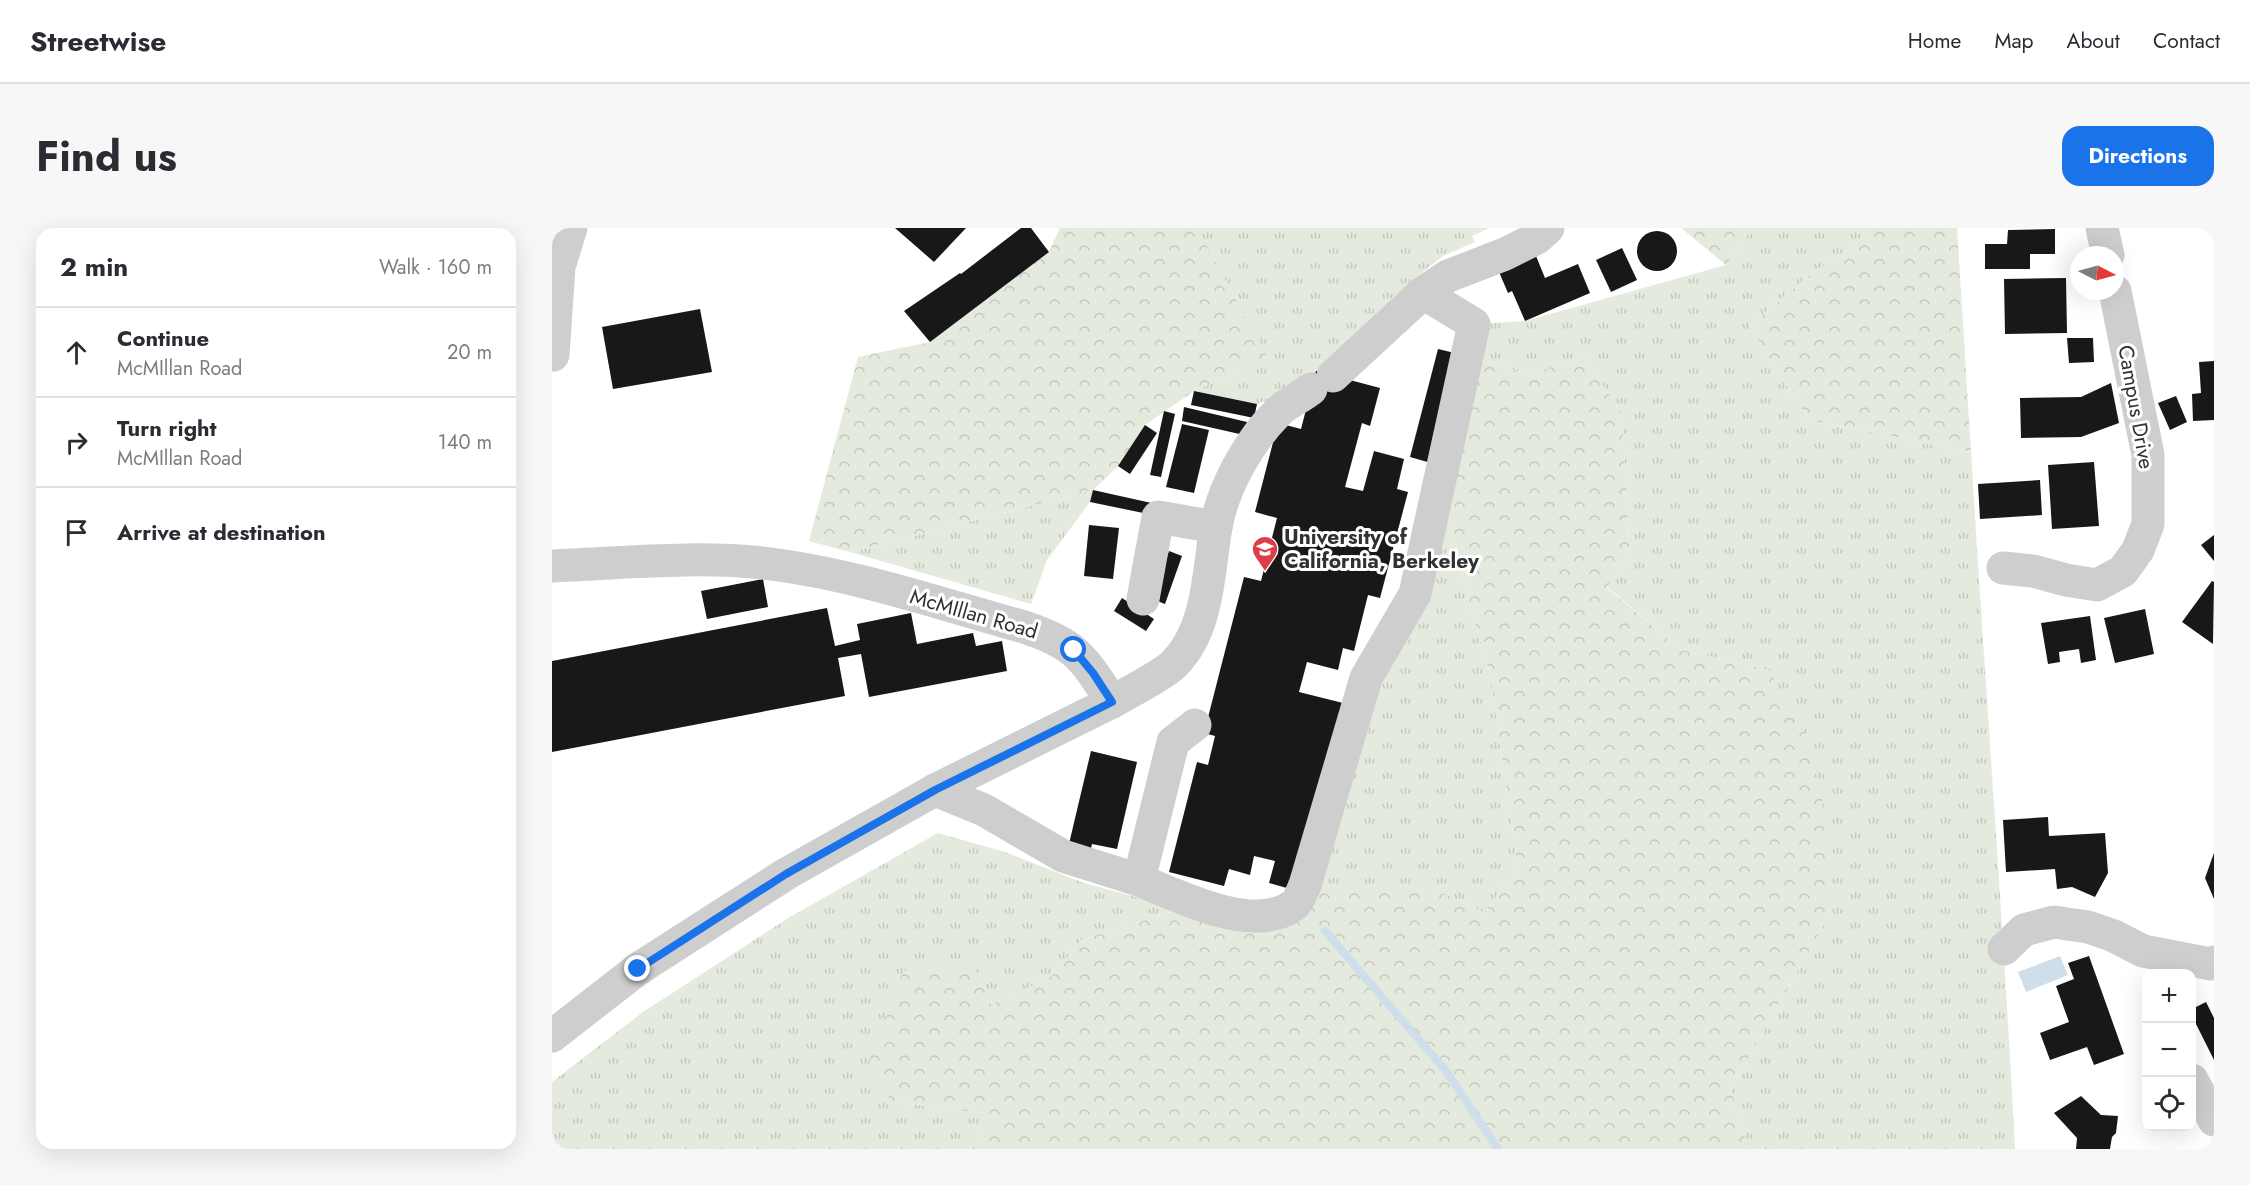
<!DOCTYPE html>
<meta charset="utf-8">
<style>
body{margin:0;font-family:Jost,sans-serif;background:#f7f7f7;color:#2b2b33}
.controls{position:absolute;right:18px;bottom:18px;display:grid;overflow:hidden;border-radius:12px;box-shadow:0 6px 24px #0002}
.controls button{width:54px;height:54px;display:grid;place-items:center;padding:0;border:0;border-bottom:2px solid #e1e1e2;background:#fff;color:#2b2b33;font:30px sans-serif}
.compass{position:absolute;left:1518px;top:18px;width:54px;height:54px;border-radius:50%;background:#fff;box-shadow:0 6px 24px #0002;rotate:96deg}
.stop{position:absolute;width:18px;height:18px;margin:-14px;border:4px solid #1a73e8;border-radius:50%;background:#fff}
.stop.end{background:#1a73e8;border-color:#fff;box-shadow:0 2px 6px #0008}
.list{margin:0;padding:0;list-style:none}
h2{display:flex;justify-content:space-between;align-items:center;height:78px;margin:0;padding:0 24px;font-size:26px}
h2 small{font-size:20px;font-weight:400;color:#7c7c81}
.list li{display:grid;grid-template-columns:39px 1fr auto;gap:18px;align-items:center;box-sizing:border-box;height:90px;padding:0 24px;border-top:2px solid #e1e1e2}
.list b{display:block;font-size:22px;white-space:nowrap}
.list p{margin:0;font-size:20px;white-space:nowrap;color:#7c7c81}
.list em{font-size:20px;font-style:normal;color:#7c7c81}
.icon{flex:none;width:33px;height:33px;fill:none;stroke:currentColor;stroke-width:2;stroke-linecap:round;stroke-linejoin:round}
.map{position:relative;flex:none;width:1662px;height:921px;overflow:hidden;border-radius:18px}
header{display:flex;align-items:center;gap:36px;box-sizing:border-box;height:84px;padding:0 30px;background:#fff;border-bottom:2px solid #e1e1e2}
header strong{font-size:28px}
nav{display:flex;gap:33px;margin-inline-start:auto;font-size:21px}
.intro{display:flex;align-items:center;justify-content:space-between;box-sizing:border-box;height:144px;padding:0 36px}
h1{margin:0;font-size:42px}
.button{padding:15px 27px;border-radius:18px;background:#1a73e8;color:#fff;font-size:21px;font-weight:700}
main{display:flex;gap:36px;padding:0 36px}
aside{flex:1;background:#fff;border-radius:18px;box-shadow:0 6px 24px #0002}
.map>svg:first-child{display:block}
</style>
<header>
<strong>Streetwise</strong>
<nav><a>Home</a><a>Map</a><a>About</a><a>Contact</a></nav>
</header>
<div class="intro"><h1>Find us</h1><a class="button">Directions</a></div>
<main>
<aside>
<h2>2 min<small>Walk · 160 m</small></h2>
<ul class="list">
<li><svg class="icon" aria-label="ahead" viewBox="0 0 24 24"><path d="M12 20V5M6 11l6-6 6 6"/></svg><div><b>Continue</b><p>McMIllan Road</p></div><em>20 m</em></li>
<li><svg class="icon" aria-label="right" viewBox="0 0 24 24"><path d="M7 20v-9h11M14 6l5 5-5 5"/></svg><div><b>Turn right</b><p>McMIllan Road</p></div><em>140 m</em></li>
<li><svg class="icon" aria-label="arrive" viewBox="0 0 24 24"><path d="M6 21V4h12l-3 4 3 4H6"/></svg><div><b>Arrive at destination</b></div></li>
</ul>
</aside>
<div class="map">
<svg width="1662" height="921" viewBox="0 0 1662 921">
<defs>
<pattern id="grass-tufts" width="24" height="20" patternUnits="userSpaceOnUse" patternTransform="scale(1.5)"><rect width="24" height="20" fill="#e4eadd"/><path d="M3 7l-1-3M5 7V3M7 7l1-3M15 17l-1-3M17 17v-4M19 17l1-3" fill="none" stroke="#c4c9be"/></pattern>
<pattern id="forest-crowns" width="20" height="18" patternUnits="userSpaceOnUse" patternTransform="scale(1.5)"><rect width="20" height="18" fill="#e4eadd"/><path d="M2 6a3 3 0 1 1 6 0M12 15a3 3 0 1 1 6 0" fill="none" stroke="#c4c9be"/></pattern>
</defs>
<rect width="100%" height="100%" fill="#fff"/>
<g fill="url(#grass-tufts)">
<polygon points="636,0 937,0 920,8 923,14 891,28 872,43 795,121 739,164 705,176 642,163 715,131"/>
<path d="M 1200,0 L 1316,0 L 1304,16 L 1260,45 L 1197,98 L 1257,192 L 1419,224 C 1433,457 1451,689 1463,921 L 1196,921 L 1179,861 L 1276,689 L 1217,442 L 1130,422 L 1054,358 L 1078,331 L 1070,186 L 1031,129 L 978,146 L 915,130 L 922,96 L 973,93 L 1174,37 Z"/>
<polygon points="889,249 915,367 938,446 966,640 932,685 880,660 765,660"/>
<polygon points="541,262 538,274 495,332 479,376 298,324"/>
<polygon points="386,605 453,624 532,655 629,681 529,712 500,748 439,778 340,874 441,886 424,921 0,921 0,854 91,784 238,689"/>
</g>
<g fill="url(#forest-crowns)">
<polygon points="508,0 636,0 652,13 716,131 642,163 593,197 566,238 541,262 298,324 257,313 306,129 378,114 497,24"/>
<polygon points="1129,0 1200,0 1174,37"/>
<polygon points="1316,0 1405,0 1419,224 1257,192 1197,98 1260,45 1304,16"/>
<polygon points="1031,129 1070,185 1078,331 1054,359 1130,422 1217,442 1254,509 1271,575 1276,689 1179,861 1196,921 424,921 440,886 340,874 317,833 351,743 421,735 439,777 500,748 529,712 629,681 665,694 725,703 755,681 765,660 880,660 932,685 966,640 938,446 915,367 889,249 915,130 978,146"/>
</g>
<polygon fill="#cedfeb" points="1508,728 1516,747 1474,764 1466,744"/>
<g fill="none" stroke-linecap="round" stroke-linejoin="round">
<polyline stroke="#cedfeb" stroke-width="8" points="773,703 894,843 946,921"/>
</g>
<g fill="#181818">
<polygon points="343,0 414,0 382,34"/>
<polygon points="469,0 479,0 497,24 378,114 352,83 408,45 409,46"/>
<polygon points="1503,1 1503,26 1478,26 1478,41 1433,41 1433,16 1455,16 1456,2"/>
<circle cx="1105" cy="23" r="20"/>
<polygon points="1070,20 1085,52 1059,64 1044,32"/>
<polygon points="984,28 993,50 1026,36 1038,65 973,93 960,63 956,65 947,44"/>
<polygon points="1514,50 1515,105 1453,106 1452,51"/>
<polygon points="148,81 160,144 61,161 50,99"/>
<polygon points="1515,110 1541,110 1542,134 1517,135"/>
<polygon points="886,121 907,126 879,235 858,229"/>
<polygon points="1662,133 1662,192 1641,193 1640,166 1649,165 1647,134"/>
<polygon points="764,143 828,160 818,198 810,195 793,259 811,263 822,223 852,231 845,261 856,264 828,370 816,367 802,423 791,420 786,442 755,434 747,464 791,475 742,662 717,655 723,633 702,628 698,647 677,641 672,658 617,644 645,534 656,537 663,508 652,505 692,349 709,353 725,290 703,284 726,195 749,201"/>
<polygon points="1559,155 1567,195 1529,209 1469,210 1468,170 1529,169"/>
<polygon points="642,163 705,176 702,190 639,177"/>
<polygon points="1624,168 1635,194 1618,202 1606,175"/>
<polygon points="632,179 695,194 692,207 630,193"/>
<polygon points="612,183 623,186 609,249 598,247"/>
<polygon points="630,196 657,202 642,265 614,259"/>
<polygon points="593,197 605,205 578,246 566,238"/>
<polygon points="1542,234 1547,298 1500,301 1496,237"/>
<polygon points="1488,252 1490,287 1428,291 1426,256"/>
<polygon points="541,262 604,276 601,287 538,274"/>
<polygon points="537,297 567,300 561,351 532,348"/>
<polygon points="1662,307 1662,333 1649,317"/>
<polygon points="617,323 630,328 613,376 600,371"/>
<polygon points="211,351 216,379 155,391 149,363"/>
<polygon points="1660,353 1662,354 1661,416 1630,394"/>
<polygon points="570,370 602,391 594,403 562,383"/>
<polygon points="275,380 283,418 308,412 305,396 359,385 365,416 421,405 424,418 450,413 455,443 317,469 309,426 286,430 293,468 0,524 0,433"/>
<polygon points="1593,381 1602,426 1563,435 1552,390"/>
<polygon points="1538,388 1544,432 1529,435 1527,421 1507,424 1508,434 1496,436 1489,395"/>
<polygon points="539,523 585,534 565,621 540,616 538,625 516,620"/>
<polygon points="1496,589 1497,608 1553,605 1556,645 1543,669 1520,659 1505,661 1503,641 1454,644 1451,592"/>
<polygon points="1662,625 1662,671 1653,650"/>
<polygon points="1537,728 1572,826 1542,837 1535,819 1498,832 1488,805 1517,794 1504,758 1522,751 1516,735"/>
<polygon points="1654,774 1662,790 1662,832 1640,788 1640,781"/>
<polygon points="1529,868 1549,887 1566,888 1564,905 1560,909 1558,921 1524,921 1525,910 1502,885"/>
</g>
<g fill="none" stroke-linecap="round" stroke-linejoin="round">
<g stroke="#cecece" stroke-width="33">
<polyline points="1550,0 1556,27"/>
<polyline points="1,127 7,39 19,0"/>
<polyline points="781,148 871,65 896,48 953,26 985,10 996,0"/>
<path d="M 0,338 C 72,335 147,327 219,336 C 305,347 389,376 472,399 C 524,416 531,429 560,474 L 383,562 L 234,646 L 86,741 L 0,808"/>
<polyline points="1451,340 1481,343 1514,352 1545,357 1571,343 1586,322 1596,296 1596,227 1563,63"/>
<polyline points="591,371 606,289 664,299"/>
<path d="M 560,474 C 575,465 610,448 622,436 C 657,401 656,345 664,299 C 671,259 697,213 726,184 C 735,175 749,169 759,161"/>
<polyline points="383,562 432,582 511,628 587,652 621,514 643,497"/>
<path d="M 587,652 C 627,668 702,707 742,677 C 747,673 750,663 753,657 L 814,450 L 863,366 L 922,96 L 871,65"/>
<polyline points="1452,721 1472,702 1502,694 1536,699 1562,708 1591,723 1659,736 1662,734"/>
<polyline points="1640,852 1662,892"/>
</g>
</g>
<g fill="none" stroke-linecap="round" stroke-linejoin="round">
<polyline stroke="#1a73e8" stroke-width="8" points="86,741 234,646 383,562 560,474 541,445 522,422"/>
</g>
<defs>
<g id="university-pin" transform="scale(1.35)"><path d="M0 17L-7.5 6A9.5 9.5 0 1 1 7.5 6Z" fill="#dd3e48" stroke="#fff"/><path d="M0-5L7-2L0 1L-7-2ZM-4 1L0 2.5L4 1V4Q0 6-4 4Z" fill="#fff"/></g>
</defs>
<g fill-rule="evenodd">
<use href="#university-pin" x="713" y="321"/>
</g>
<g text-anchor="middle" stroke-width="6" stroke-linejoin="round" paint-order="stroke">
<g font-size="21" fill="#313131" stroke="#fff">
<text transform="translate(1584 179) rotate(80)" y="7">Campus Drive</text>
<text transform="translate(422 386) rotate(16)" y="7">McMIllan Road</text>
</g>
<g font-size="21" font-weight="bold" fill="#313131" stroke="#fff" text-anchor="start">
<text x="732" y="316">University of<tspan x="732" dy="24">California, Berkeley</tspan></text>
</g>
</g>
</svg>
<div class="controls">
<button>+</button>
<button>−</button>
<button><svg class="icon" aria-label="locate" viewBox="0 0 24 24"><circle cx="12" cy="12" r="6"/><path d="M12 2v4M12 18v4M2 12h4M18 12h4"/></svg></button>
</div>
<svg class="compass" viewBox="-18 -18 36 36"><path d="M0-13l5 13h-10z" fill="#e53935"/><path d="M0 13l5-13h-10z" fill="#7c7c81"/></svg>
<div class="stop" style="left:522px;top:422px"></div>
<div class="stop end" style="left:86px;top:741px"></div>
</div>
</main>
